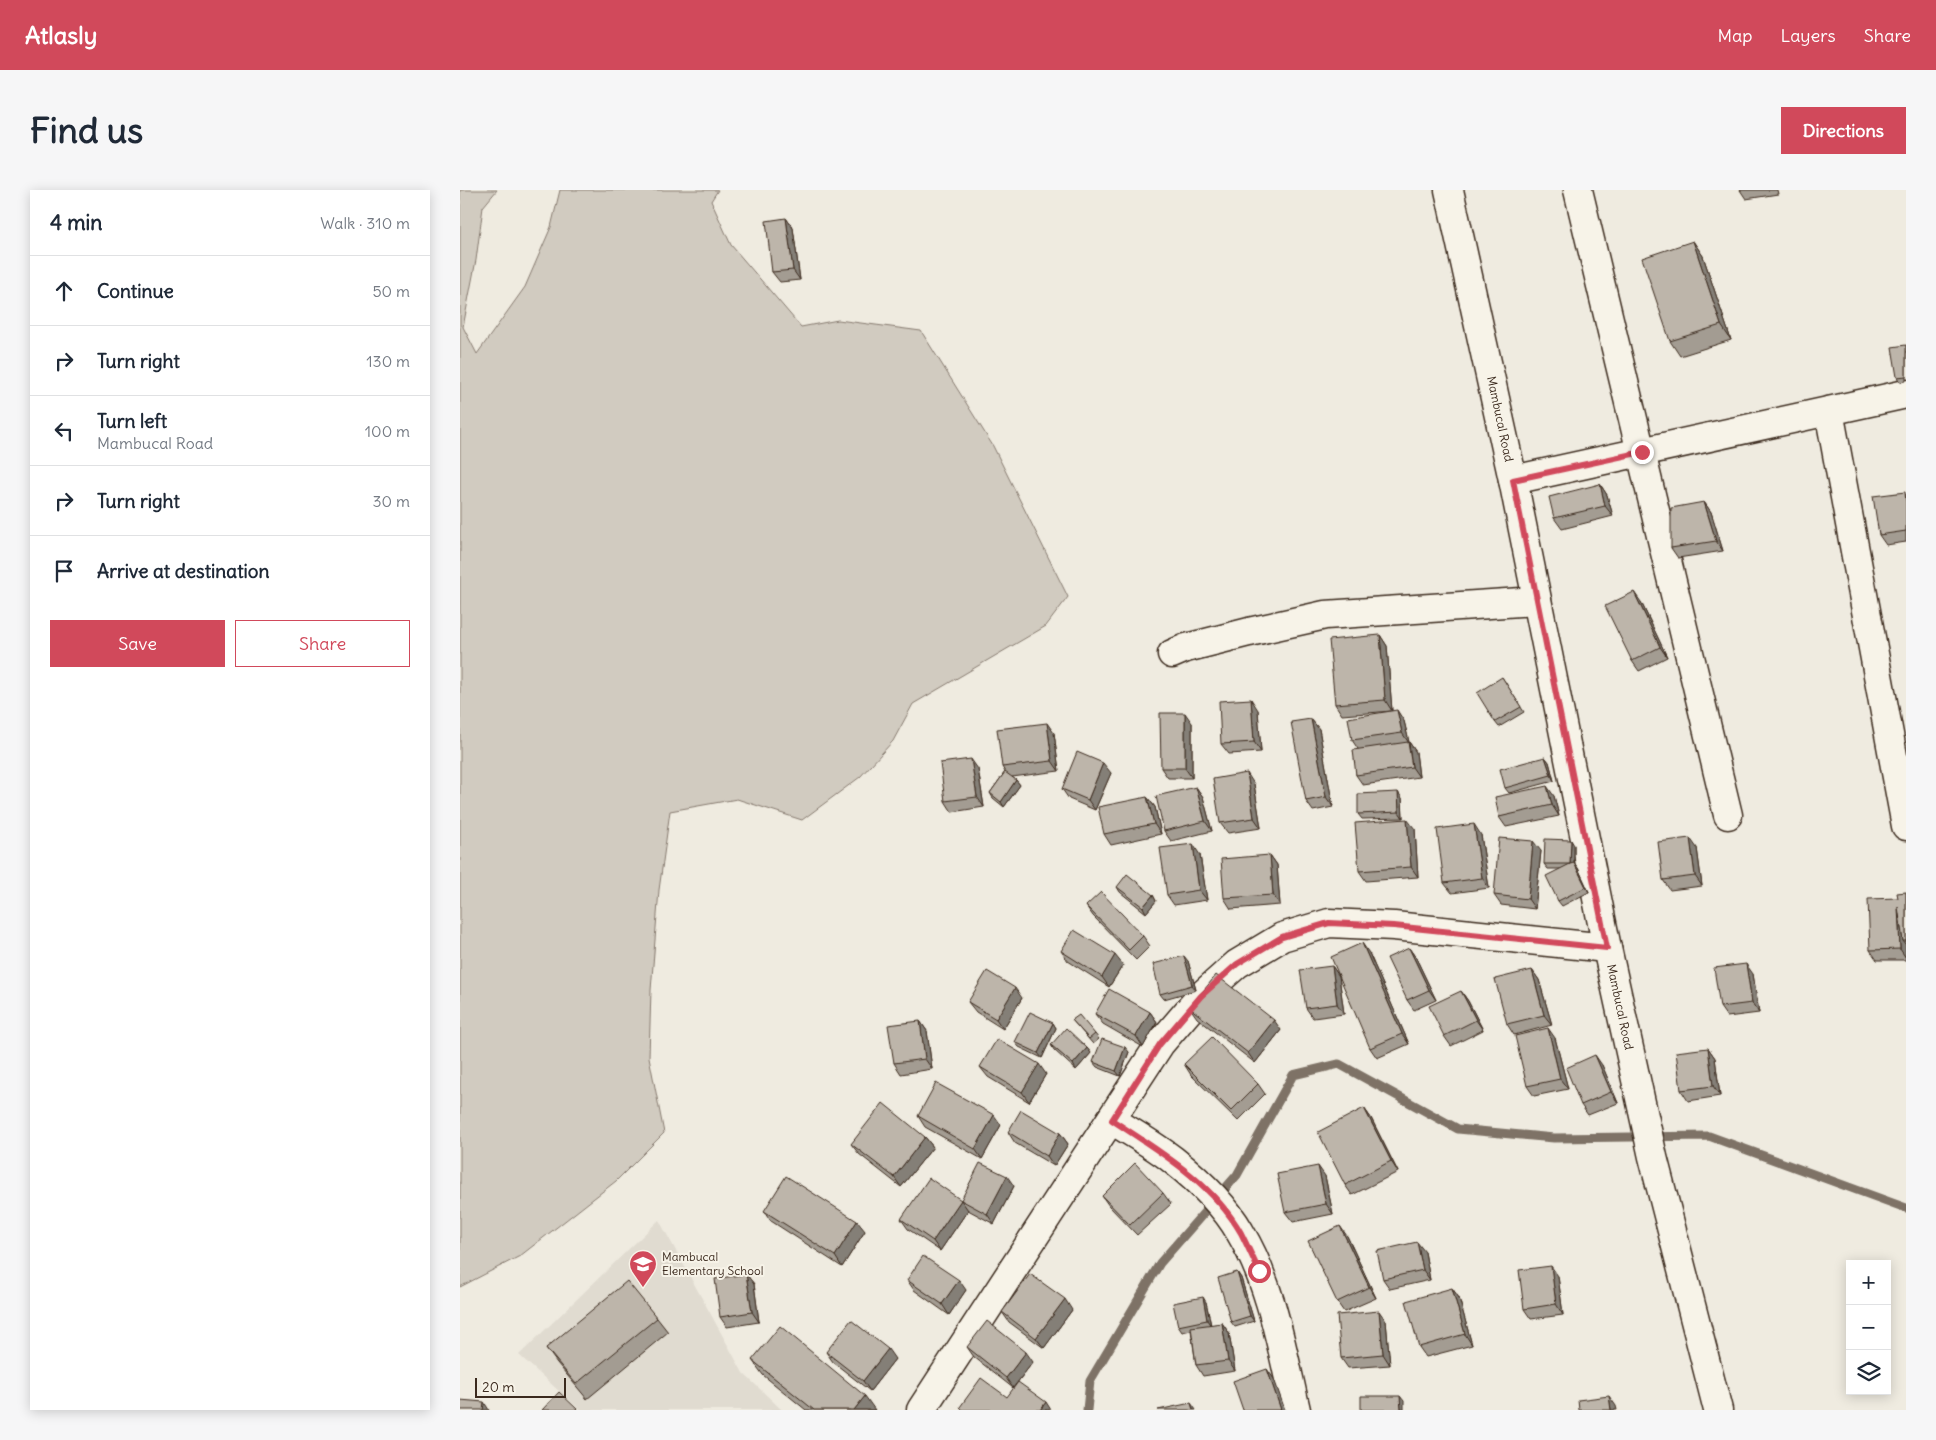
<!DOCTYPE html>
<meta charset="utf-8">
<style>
body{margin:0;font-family:Delius,sans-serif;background:#f6f6f7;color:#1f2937}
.controls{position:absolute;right:15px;bottom:15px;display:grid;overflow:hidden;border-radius:0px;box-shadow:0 2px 12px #0003}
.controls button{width:45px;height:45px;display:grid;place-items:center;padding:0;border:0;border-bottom:1px solid #e0e1e3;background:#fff;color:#1f2937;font:25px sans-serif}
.scale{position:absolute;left:15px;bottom:12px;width:91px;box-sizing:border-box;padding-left:5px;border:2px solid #3b2a1e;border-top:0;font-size:14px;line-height:18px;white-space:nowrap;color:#3b2a1e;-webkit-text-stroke:4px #f7f3e8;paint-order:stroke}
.stop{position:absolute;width:15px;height:15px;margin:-11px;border:4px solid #d1495b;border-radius:50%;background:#fff}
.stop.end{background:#d1495b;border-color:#fff;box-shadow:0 1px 5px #0008}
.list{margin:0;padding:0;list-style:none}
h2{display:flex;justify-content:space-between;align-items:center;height:65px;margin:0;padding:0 20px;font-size:21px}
h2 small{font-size:16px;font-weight:400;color:#747a83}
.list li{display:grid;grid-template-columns:32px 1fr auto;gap:15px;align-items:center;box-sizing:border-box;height:70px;padding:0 20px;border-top:1px solid #e0e1e3}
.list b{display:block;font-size:19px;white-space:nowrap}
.list p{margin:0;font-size:16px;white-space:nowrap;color:#747a83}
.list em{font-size:16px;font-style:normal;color:#747a83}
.actions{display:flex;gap:10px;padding:15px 20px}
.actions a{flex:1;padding:11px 0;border:1px solid #d1495b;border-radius:0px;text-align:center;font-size:18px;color:#d1495b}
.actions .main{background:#d1495b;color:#fff}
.icon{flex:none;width:28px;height:28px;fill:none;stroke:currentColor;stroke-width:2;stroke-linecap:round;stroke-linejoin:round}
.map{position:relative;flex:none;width:1446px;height:1220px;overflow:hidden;border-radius:0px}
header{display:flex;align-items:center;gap:30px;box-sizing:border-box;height:70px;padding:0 25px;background:#d1495b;color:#fff}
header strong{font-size:24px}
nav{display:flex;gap:28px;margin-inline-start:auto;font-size:18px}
.intro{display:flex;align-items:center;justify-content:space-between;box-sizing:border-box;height:120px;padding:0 30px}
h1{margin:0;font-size:35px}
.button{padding:12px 22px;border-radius:0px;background:#d1495b;color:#fff;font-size:18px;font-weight:700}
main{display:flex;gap:30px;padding:0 30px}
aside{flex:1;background:#fff;border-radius:0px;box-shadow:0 2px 12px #0003}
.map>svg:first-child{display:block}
</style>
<header>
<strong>Atlasly</strong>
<nav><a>Map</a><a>Layers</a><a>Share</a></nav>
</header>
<div class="intro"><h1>Find us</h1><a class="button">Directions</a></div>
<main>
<aside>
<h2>4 min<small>Walk · 310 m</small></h2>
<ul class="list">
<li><svg class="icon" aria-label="ahead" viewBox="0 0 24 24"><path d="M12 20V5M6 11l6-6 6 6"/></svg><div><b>Continue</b></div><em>50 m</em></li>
<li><svg class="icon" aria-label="right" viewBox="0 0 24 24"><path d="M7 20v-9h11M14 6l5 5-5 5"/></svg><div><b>Turn right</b></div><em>130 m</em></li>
<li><svg class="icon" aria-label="left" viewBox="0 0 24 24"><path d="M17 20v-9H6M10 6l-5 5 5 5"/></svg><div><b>Turn left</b><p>Mambucal Road</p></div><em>100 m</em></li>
<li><svg class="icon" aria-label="right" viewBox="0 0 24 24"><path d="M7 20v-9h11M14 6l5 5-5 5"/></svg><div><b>Turn right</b></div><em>30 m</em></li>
<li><svg class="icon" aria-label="arrive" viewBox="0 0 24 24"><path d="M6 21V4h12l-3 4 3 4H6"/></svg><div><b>Arrive at destination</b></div></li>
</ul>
<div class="actions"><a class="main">Save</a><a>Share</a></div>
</aside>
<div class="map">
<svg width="1446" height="1220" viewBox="0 0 1446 1220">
<rect width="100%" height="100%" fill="#efebe0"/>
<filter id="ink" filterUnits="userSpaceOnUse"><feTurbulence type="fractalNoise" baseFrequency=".02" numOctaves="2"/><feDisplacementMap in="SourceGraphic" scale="10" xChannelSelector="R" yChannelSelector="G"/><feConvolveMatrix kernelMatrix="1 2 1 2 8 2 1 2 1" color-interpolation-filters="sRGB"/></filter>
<g filter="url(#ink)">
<polygon fill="#e0dbd0" points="199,1030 283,1183 322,1220 120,1220 59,1165"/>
<polygon fill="#d1cbc0" stroke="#867a6f" points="0,0 37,0 23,17 16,70 3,137 17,164 65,97 91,37 100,0 258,0 251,11 271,55 341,137 378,130 461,141 533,256 608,407 586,436 453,514 433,551 400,587 342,630 277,609 210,621 199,700 191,800 189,867 204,943 156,991 60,1066 0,1097"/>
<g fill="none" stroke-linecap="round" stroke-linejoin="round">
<polyline stroke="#7e7266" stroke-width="9" points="627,1220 630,1191 700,1073 777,985 833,885 879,874 998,939 1094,948 1249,946 1446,1018"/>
<g stroke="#3b2a1e" stroke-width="31">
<g id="street">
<polyline points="1118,0 1268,625"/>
<polyline points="1369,221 1446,636"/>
<polyline points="1053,290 1446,204"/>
<polyline points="712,464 726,458 789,442 865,425 1077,411"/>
<path d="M 652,930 C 672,943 694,955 713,970 C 737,989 764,1014 780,1042 C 812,1095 822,1160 836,1220"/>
<polyline points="461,1220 700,854 741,806 777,774 822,747 869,733 934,736 1147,758"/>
</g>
</g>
<g stroke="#3b2a1e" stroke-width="31">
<polyline id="secondary" points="989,0 1053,290 1147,758 1193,967 1258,1220"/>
</g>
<use href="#street" stroke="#f7f3e8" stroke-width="28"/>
<use href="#secondary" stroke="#f7f3e8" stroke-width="28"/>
</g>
<g fill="#a39c92" stroke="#3b2a1e">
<polygon points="1280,0 1317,0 1318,4 1286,9"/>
<polygon points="326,28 333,38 340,90 320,92 312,82"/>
<polygon points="1233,51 1243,66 1271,150 1220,166 1210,151"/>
<polygon points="1446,155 1446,191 1440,192 1437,187"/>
<polygon points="1140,294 1147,305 1153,326 1102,339 1094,328"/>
<polygon points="1446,304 1446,352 1426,355 1419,345"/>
<polygon points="1244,312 1251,322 1263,361 1218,368 1211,358"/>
<polygon points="1181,412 1207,467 1179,481 1172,471"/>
<polygon points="920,445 927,456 932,521 882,525 875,514"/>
<polygon points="1042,487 1064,522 1039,537 1035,532"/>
<polygon points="798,520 801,562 769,564 761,554"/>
<polygon points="851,529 859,539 873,617 853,621 846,611"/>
<polygon points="944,531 949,552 956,562 959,587 903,595 896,585 898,559 892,550"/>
<polygon points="732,533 732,588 708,588 701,578"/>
<polygon points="594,543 599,581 552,587 556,590 560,595 544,617 533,608 530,603 545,582 542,577"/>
<polygon points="1085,567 1089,572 1094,591 1049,603 1045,598"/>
<polygon points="518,579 524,617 492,622 485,611"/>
<polygon points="651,583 635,620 609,609 602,599"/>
<polygon points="794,594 801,638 768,643 760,633"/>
<polygon points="736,597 743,607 752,641 711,651 704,641"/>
<polygon points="1094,606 1099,626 1046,637 1039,627"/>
<polygon points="687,607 695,617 701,644 651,655 644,644"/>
<polygon points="942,608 943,628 902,629 898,624"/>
<polygon points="955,639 958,687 906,691 899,681"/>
<polygon points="1021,645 1029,698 992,703 984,693"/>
<polygon points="1114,655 1114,673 1118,678 1129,702 1102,716 1098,711 1101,679 1088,679 1084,674"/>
<polygon points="1237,658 1242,696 1210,700 1203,690"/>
<polygon points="1081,661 1075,719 1041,715 1034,705"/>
<polygon points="740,665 747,710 714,715 707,705"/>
<polygon points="810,665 817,675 820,715 771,719 764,708"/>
<polygon points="657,697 693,705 696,711 686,723 660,702"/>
<polygon points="1446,702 1446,770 1417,770 1410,760 1438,708"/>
<polygon points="626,716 683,746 690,756 676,770 633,726"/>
<polygon points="949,758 956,768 976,810 954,820 947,810"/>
<polygon points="601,761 663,775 649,797 608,771"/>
<polygon points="909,763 949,854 917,868 910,858"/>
<polygon points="728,771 736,800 704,809 700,804"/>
<polygon points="872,776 879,786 884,824 853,828 846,818"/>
<polygon points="1072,780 1079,790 1092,835 1054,845 1047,834"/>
<polygon points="1293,784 1299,823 1267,827 1260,817"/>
<polygon points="1001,801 1008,811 1023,840 991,856 984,846"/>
<polygon points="562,808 543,839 516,822 508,812"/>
<polygon points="730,818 821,840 795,873 737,828"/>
<polygon points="690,822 697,832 683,857 643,834 635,824"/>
<polygon points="612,830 635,844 639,849 633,854"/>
<polygon points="460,831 467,841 472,879 441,884 434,873"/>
<polygon points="593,833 596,838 582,868 559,857 555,852"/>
<polygon points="1095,848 1108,899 1074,906 1067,896"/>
<polygon points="591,855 627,858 631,863 616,880 594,860"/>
<polygon points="1248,858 1255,868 1260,906 1228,911 1221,900"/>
<polygon points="669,862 660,886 637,877 633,872"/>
<polygon points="724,874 798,894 805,904 778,931 731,885"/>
<polygon points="1142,875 1158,913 1128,925 1121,915"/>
<polygon points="520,877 586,884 569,912 528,887"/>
<polygon points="904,918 911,928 938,982 892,1005 885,995"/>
<polygon points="458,926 541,935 522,969 465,937"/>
<polygon points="548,942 600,943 608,954 594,976 555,953"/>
<polygon points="465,947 473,957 441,997 399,964 391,954"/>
<polygon points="865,986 873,1024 833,1032 825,1022"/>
<polygon points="554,996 534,1034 508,1020 480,1061 448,1039 441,1029 501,1010"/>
<polygon points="703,1003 711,1014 677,1045 649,1016 642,1006"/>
<polygon points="304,1021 405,1041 382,1077 311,1031"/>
<polygon points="887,1046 916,1108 884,1122 877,1112"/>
<polygon points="965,1062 970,1090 930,1099 923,1089"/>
<polygon points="777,1082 781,1088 794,1131 775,1137 771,1132"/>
<polygon points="286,1084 294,1094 299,1132 267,1137 260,1127"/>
<polygon points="1098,1086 1103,1125 1071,1129 1064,1119"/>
<polygon points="447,1090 506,1100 489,1125 454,1100"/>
<polygon points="992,1098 999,1108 1012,1155 966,1167 959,1157"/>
<polygon points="746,1112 751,1135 762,1133 769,1143 775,1181 743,1186 736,1175 731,1140 722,1142 718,1136"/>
<polygon points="612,1120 584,1158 549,1132 542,1122"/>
<polygon points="197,1128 208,1142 127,1209 97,1173 86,1158"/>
<polygon points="926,1131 930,1175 888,1178 881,1168"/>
<polygon points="507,1157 573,1172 553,1198 514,1167"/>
<polygon points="366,1162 435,1169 410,1201 373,1172"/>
<polygon points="292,1170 415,1220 346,1220 303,1185"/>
</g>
<g fill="#847f77" stroke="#3b2a1e">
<polygon points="326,28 333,38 340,90 333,80"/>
<polygon points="1233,51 1243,66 1271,150 1261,135"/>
<polygon points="1140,294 1147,305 1153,326 1145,316"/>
<polygon points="1244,312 1251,322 1263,361 1256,351"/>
<polygon points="1174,402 1181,412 1207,467 1200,457"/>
<polygon points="920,445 927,456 932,521 925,510"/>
<polygon points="791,509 798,520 801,562 794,552"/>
<polygon points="937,520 944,531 949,552 956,562 959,587 952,577 949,553 942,543"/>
<polygon points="725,523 732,533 732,588 725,578"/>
<polygon points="851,529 859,539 873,617 866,607"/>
<polygon points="587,533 594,543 599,581 592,571"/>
<polygon points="1085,567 1089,572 1094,591 1091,585"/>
<polygon points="511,569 518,579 524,617 517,607"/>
<polygon points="643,573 651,583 635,620 628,610"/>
<polygon points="787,583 794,594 801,638 794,628"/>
<polygon points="556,590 560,595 544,617 541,612"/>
<polygon points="1087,596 1094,606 1099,626 1092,615"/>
<polygon points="736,597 743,607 752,641 745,631"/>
<polygon points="938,602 942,608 943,628 939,622"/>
<polygon points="687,607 695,617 701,644 694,634"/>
<polygon points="947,629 955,639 958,687 951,677"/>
<polygon points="1014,634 1021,645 1029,698 1022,688"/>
<polygon points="1230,648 1237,658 1242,696 1235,686"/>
<polygon points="1111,650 1114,655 1114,680 1110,674"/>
<polygon points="1073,651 1081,661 1075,719 1068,709"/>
<polygon points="733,654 740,665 747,710 739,700"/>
<polygon points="810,665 817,675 820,715 813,705"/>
<polygon points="1114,673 1118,678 1129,702 1126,697"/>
<polygon points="693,705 696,711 686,723 683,717"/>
<polygon points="1438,717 1443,751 1446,755 1446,768 1440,759"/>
<polygon points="902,753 909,763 949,854 942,844"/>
<polygon points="949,758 956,768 976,810 969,800"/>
<polygon points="655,765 663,775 649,797 642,787"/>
<polygon points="724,766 728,771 736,800 732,795"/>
<polygon points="1286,774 1293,784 1299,823 1292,813"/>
<polygon points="872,776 879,786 884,824 877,814"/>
<polygon points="1072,780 1079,790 1092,835 1084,825"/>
<polygon points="555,798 562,808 543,839 536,829"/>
<polygon points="1001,801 1008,811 1023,840 1016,830"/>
<polygon points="690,822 697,832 683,857 676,846"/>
<polygon points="814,830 821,840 795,873 788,863"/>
<polygon points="460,831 467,841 472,879 465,869"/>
<polygon points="593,833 596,838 582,868 578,863"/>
<polygon points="1088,838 1095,848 1108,899 1100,889"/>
<polygon points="665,857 669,862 660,886 656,881"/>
<polygon points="627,858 631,863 616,880 613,874"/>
<polygon points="1248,858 1255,868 1260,906 1253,896"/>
<polygon points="1135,865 1142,875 1158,913 1151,902"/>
<polygon points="579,874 586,884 569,912 562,902"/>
<polygon points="904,918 911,928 938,982 931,971"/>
<polygon points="534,925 541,935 522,969 515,959"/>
<polygon points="600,943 608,954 594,976 587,966"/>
<polygon points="465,947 473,957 441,997 434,987"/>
<polygon points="858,976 865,986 873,1024 866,1014"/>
<polygon points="547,986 554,996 534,1034 527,1024"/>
<polygon points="501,1010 508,1020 480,1061 473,1051"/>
<polygon points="397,1031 405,1041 382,1077 375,1066"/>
<polygon points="880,1036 887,1046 916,1108 909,1097"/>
<polygon points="957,1052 965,1062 970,1090 963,1080"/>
<polygon points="1091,1076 1098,1086 1103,1125 1096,1114"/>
<polygon points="777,1082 781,1088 794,1131 790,1126"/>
<polygon points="286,1084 294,1094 299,1132 292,1122"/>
<polygon points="499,1090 506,1100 489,1125 482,1114"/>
<polygon points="992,1098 999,1108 1012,1155 1005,1144"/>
<polygon points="743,1107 746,1112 751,1136 747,1130"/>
<polygon points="605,1109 612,1120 584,1158 576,1148"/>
<polygon points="919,1121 926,1131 930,1175 923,1164"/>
<polygon points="762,1133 769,1143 775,1181 768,1171"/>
<polygon points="428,1159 435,1169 410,1201 403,1191"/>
<polygon points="566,1162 573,1172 553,1198 546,1188"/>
<polygon points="807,1179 814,1189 825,1220 821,1220"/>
<polygon points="405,1206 415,1220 394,1220"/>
<polygon points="940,1206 944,1211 944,1220 941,1220"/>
<polygon points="1149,1206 1156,1216 1157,1220 1151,1220"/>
<polygon points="24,1212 29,1220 23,1220"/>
<polygon points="586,1212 591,1220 580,1220"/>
<polygon points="731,1213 736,1220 733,1220"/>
</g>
<g fill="#bdb5aa" stroke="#3b2a1e">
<polygon points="326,28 333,80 312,82 306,31"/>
<polygon points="1233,51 1261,135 1210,151 1182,68"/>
<polygon points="1446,155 1446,186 1437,187 1432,157"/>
<polygon points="1140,294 1145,316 1094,328 1089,307"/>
<polygon points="1445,302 1446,312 1446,341 1419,345 1413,306"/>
<polygon points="1244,312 1256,351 1211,358 1211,318"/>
<polygon points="1174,402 1200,457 1172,471 1145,416"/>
<polygon points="920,445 925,510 875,514 869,450"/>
<polygon points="1042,487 1061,517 1035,532 1017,503"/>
<polygon points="791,509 794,552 761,554 759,511"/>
<polygon points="937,520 942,543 892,550 888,528"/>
<polygon points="700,523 725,523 725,578 701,578"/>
<polygon points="851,529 866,607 846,611 831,532"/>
<polygon points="587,533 592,571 542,577 537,539"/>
<polygon points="948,552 952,577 896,585 893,560"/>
<polygon points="617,562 643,573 628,610 602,599"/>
<polygon points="1085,567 1091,585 1045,598 1040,579"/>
<polygon points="511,569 517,607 485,611 480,573"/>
<polygon points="545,582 556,590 541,612 530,603"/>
<polygon points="787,583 794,628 760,633 753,589"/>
<polygon points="1087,596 1092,615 1039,627 1035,607"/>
<polygon points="736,597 745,631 704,641 696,606"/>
<polygon points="938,602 939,622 898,624 898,604"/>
<polygon points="687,607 694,634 644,644 638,617"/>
<polygon points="947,629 951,677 899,681 895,633"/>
<polygon points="1014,634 1022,688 984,693 977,639"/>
<polygon points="1039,648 1073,651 1068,709 1034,705"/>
<polygon points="1230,648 1235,686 1203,690 1198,652"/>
<polygon points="1085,649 1111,650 1110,674 1114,673 1126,697 1098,711 1086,686 1110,674 1084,674"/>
<polygon points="733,654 739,700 707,705 700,658"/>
<polygon points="810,665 813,705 764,708 761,669"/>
<polygon points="667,684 693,705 683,717 657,697"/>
<polygon points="641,702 683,746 669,760 626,716"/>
<polygon points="1446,702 1446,751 1443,751 1438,717 1440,759 1410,760 1408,709 1438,708 1437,703"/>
<polygon points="614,740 655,765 642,787 601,761"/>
<polygon points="902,753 942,844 910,858 871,767"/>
<polygon points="949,758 969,800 947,810 927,768"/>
<polygon points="724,766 732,795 700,804 693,774"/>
<polygon points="1286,774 1292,813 1260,817 1254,778"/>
<polygon points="872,776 877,814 846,818 840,780"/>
<polygon points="1072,780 1084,825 1047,834 1035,789"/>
<polygon points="527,781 555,798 536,829 508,812"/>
<polygon points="756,785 814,830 788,863 730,818"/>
<polygon points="649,799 690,822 676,846 635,824"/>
<polygon points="1001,801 1016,830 984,846 969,816"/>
<polygon points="570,822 593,833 578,863 555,852"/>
<polygon points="619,825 635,844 629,849 612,830"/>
<polygon points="460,831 465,869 434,873 428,835"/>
<polygon points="606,838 627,858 613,874 591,855"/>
<polygon points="1088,838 1100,889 1067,896 1055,846"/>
<polygon points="752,847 798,894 771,921 724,874"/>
<polygon points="537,849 579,874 562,902 520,877"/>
<polygon points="642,849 665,857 656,881 633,872"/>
<polygon points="1248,858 1253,896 1221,900 1216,862"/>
<polygon points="1135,865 1151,902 1121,915 1106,878"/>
<polygon points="476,893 534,925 515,959 458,926"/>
<polygon points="423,913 465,947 434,987 391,954"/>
<polygon points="904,918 931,971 885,995 858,942"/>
<polygon points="561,920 600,943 587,966 548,942"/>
<polygon points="520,973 547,986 527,1024 501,1010"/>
<polygon points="675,973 703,1003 670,1035 642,1006"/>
<polygon points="858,976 866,1014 825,1022 817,984"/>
<polygon points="326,986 397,1031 375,1066 304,1021"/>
<polygon points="469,988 501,1010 473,1051 441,1029"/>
<polygon points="880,1036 909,1097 877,1112 848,1051"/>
<polygon points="957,1052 963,1080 923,1089 917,1061"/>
<polygon points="463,1066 499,1090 482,1114 447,1090"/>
<polygon points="1091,1076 1096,1114 1064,1119 1059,1080"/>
<polygon points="777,1082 790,1126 771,1132 758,1088"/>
<polygon points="286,1084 292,1122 260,1127 255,1089"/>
<polygon points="570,1084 605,1109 576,1148 542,1122"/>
<polygon points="167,1091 197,1128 116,1194 86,1158"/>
<polygon points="992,1098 1005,1144 959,1157 946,1111"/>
<polygon points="743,1107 747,1130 718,1136 713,1113"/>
<polygon points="919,1121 923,1164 881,1168 877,1125"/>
<polygon points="391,1130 428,1159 403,1191 366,1162"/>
<polygon points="527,1131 566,1162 546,1188 507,1157"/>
<polygon points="762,1133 768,1171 736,1175 731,1137"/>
<polygon points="320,1136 405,1206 394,1220 354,1220 292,1170"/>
<polygon points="807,1179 821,1220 783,1220 773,1191"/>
<polygon points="521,1188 547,1207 558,1192 586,1212 580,1220 503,1220 500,1217"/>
<polygon points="99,1202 118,1220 82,1220"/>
<polygon points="901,1206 940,1206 941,1220 901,1220"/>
<polygon points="1149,1206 1151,1220 1119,1220 1118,1210"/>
<polygon points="0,1210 24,1212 23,1220 0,1220"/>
<polygon points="731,1213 733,1220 698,1220"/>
</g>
</g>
<g fill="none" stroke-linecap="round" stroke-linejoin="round" filter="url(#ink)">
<path stroke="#d1495b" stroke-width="6" d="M 799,1081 C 793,1068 787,1055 781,1043 C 752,992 699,961 652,930 L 700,854 L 741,806 L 777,774 L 822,747 L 869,733 L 934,736 L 1147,758 L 1053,290 L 1182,262"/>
</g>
<defs>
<g id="school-pin" transform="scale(1.4375)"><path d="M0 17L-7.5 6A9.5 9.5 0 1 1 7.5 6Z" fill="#d1495b" stroke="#f7f3e8"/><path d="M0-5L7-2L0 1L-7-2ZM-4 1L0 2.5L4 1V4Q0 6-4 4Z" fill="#fff"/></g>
</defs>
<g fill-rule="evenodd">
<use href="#school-pin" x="183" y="1074"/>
</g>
<g text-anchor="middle" stroke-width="4" stroke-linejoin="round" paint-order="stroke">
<g font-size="12" fill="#3b2a1e" stroke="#f7f3e8">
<text transform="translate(1040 229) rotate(78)" y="4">Mambucal Road</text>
<text transform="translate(1160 817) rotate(78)" y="4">Mambucal Road</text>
</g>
<g font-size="12" fill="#3b2a1e" stroke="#f7f3e8" text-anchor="start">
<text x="202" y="1071">Mambucal<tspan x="202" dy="14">Elementary School</tspan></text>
</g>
</g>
</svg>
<div class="controls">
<button>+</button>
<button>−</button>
<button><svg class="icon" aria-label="layers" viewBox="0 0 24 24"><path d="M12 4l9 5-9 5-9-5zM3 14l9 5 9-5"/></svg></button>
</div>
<div class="scale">20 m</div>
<div class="stop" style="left:799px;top:1081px"></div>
<div class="stop end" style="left:1182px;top:262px"></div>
</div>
</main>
